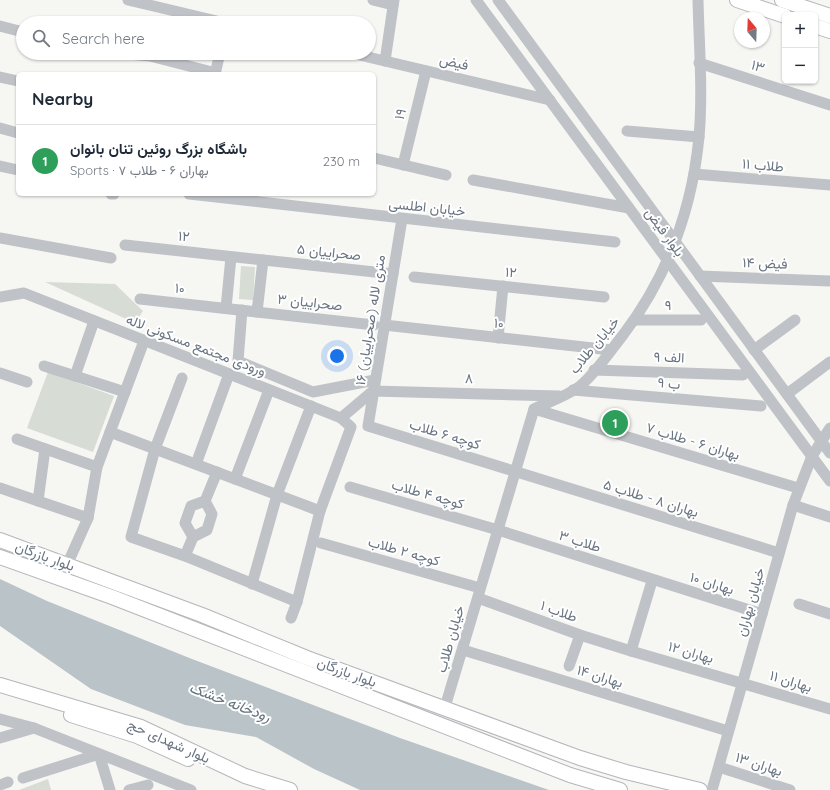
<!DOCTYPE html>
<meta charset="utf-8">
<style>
body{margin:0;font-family:Quicksand,Vazirmatn,sans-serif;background:#f6f6f7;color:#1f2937}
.controls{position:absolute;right:12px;top:12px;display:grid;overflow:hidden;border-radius:6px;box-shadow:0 1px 3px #0004}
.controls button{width:36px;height:36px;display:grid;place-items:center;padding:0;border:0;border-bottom:1px solid #e0e1e3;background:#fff;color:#1f2937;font:20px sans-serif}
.compass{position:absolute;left:734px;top:12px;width:36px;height:36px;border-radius:50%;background:#fff;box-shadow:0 1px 3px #0004;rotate:341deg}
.you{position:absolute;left:337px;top:356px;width:14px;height:14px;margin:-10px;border:3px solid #fff;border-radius:50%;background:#1a73e8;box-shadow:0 0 0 6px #1a73e833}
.badge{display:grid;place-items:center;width:26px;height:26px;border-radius:50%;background:#0f766e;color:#fff;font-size:13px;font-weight:700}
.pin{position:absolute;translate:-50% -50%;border:2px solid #fff;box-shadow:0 1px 4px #0006}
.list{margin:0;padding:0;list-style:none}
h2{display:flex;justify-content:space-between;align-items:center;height:52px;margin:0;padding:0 16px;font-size:17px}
h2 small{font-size:13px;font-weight:400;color:#747a83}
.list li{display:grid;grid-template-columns:26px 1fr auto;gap:12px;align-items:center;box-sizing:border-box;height:72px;padding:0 16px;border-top:1px solid #e0e1e3}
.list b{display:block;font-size:15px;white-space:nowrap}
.list p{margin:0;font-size:13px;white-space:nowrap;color:#747a83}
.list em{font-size:13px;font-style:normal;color:#747a83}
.icon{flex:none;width:22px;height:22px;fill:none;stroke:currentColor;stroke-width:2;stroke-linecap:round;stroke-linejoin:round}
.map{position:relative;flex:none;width:830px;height:790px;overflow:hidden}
.search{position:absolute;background:#fff;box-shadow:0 1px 3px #0004;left:16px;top:16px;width:360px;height:44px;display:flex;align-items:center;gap:10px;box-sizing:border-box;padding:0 14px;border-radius:22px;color:#747a83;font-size:15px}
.panel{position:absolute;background:#fff;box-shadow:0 1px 3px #0004;left:16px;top:72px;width:360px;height:124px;border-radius:6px}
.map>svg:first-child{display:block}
</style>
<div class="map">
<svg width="830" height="790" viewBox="0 0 830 790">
<rect width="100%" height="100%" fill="#f6f6f3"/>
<g fill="#d7dcd4">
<polygon points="241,266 255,267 253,300 239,299"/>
<polygon points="45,282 115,284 143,311 135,323"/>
<polygon points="48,372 114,396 93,452 27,428"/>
<polygon points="48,779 51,790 19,790"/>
</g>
<polygon fill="#bac3c8" points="0,579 47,601 192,659 400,738 549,790 360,790 314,769 256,737 185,725 91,689 0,626"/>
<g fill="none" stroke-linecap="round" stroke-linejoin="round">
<g stroke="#b3b6ba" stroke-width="16">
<g id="major">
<polyline points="737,0 785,16"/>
<polyline points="782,0 830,16"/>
<polyline points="815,26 830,31"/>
<polyline points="0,540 202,615 307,658 580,758 626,772 700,790"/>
<polyline points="0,557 112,597 570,775 620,790"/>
<polyline points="0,685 141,727 245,776 290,790"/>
<polyline points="71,715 137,736 188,759"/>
</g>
</g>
<g stroke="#bfc2c6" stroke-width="11">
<polyline points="128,0 225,23"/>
<polyline points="373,0 393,5"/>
<polyline points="476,0 830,481"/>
<polyline points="498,0 830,453"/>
<polyline points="0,26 23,32"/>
<polyline points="118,53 150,56 216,73"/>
<polyline points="351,53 550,100"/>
<polyline points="385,61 394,0"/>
<polyline points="699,63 830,105"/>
<polyline points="215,74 220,53"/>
<polyline points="0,77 18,81"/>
<polyline points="0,128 18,133"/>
<polyline points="627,131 699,137"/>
<polyline points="374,158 446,175"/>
<polyline points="403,165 426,71"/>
<polyline points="0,166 18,170"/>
<polyline points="694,174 830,185"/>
<polyline points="473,180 629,208"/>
<polyline points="111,194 114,194"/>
<polyline points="189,194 615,242"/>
<polyline points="402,219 368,426 779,553"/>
<polyline points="0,238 111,258"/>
<polyline points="125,245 393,274"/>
<polyline points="700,276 830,281"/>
<polyline points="414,277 604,297"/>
<polyline points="0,297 24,293 341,418 373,391 559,396"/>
<polyline points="140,299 374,325"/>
<polyline points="226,308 231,257"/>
<polyline points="242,310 238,361 313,392 375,380"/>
<polyline points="257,312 263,260"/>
<polyline points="635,320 701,320"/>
<polyline points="384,325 611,350"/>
<polyline points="498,338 503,286"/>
<polyline points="754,350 795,320"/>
<polyline points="44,366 125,392"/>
<polyline points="594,370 743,375"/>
<polyline points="0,373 27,382"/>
<polyline points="75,376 94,321"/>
<polyline points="182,378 155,449 131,537 185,556 297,602"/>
<polyline points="573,390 761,406"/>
<polyline points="787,394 830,362"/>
<polyline points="534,409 798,488"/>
<polyline points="110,432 320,511"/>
<polyline points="17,439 97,467"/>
<polyline points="196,464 229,374"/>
<polyline points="235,479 269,390"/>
<polyline points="350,487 498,530 762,614"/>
<polyline points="0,488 88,518"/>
<polyline points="38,501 45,449"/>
<polyline points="793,505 830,517"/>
<polyline points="193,537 185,523 191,506 205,501 217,472"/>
<polyline points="321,543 480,588"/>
<polyline points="185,556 193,537 207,530 212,514 205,501"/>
<polyline points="67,565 88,518 97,467 144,341"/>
<polyline points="252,584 277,495 311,406"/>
<polyline points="478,598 580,635 631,651 830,709"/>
<polyline points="799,604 830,614"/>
<polyline points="291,618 297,602 320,511 351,427 341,418"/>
<polyline points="463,650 728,731"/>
<polyline points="631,651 652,581"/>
<polyline points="569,666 580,635"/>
<path d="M 445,707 L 534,409 C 549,402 567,396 580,386 C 595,374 611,350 623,335 C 668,276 692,210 699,137 C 703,92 699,45 698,0"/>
<polyline points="0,719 34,728 191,790"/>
<polyline points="0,738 34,728"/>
<polyline points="719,767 790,790"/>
<polyline points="23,778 99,754 110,790"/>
<polyline points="0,785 8,782"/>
<polyline points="129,790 148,785"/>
<polyline points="712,790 793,505 812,456 830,428"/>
</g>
<use href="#major" stroke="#fff" stroke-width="14"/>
</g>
<g text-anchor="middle" stroke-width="4" stroke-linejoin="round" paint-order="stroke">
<g font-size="14" fill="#687481" stroke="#fff">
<text transform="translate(454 62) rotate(13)" y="5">فیض</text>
<text transform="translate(758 66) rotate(18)" y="5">۱۳</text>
<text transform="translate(400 114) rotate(-76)" y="5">۱۹</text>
<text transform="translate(763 165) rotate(5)" y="5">طلاب ۱۱</text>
<text transform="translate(427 207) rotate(6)" y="5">خيابان اطلسى</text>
<text transform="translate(665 232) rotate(54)" y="5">بلوار فیض</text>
<text transform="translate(184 236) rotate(6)" y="5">۱۲</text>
<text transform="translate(329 252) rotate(6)" y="5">۵ صحراییان</text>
<text transform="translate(765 263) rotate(2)" y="5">فیض ۱۴</text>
<text transform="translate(511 272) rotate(6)" y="5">۱۲</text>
<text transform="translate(180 288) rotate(6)" y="5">۱۰</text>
<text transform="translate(310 302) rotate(6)" y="5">صحراییان ۳</text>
<text x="668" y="310">۹</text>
<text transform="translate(370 320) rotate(-81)" y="5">۱۶ متری لاله (صحراییان)</text>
<text transform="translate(499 323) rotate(6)" y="5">۱۰</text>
<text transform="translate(196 345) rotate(21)" y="5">ورودی مجتمع مسکونی لاله</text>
<text transform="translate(594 345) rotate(-50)" y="5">خیابان طلاب</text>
<text transform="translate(669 357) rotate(2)" y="5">۹ الف</text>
<text transform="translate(469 378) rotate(1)" y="5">۸</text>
<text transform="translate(669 383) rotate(5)" y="5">۹ ب</text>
<text transform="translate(445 434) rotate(17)" y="5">کوچه ۶ طلاب</text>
<text transform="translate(693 441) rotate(17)" y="5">بهاران ۶ - طلاب ۷</text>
<text transform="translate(428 494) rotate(16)" y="5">کوچه ۴ طلاب</text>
<text transform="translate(651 498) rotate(17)" y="5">بهاران ۸ - طلاب ۵</text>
<text transform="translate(580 541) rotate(18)" y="5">طلاب ۳</text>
<text transform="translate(404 551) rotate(16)" y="5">کوچه ۲ طلاب</text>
<text transform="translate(45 556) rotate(20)" y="5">بلوار بازرگان</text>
<text transform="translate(712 583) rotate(17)" y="5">بهاران ۱۰</text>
<text transform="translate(750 602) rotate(-74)" y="5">خیابان بهاران</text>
<text transform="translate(559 611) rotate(20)" y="5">طلاب ۱</text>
<text transform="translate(450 639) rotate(-74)" y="5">خیابان طلاب</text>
<text transform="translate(691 652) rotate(16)" y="5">بهاران ۱۲</text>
<text transform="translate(347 672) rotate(20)" y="5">بلوار بازرگان</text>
<text transform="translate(600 676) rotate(17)" y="5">بهاران ۱۴</text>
<text transform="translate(791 681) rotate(17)" y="5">بهاران ۱۱</text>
<text transform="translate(169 741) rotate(24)" y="5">بلوار شهدای حج</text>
<text transform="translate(759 764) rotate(18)" y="5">بهاران ۱۳</text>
</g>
<g font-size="15" font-style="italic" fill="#63747e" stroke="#fff">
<text transform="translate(230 702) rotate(21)" y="5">رودخانه خشک</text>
</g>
</g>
</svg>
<div class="controls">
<button>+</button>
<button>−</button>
</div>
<svg class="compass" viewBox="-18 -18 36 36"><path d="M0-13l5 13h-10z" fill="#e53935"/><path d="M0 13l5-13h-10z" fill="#747a83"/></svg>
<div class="you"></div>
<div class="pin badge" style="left:615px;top:423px;background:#2e9e5b">1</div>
<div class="search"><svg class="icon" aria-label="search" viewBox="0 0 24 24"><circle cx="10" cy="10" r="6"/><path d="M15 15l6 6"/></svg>Search here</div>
<section class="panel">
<h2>Nearby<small></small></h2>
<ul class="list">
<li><span class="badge" style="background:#2e9e5b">1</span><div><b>باشگاه بزرگ روئین تنان بانوان</b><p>Sports · بهاران ۶ - طلاب ۷</p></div><em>230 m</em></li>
</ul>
</section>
</div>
